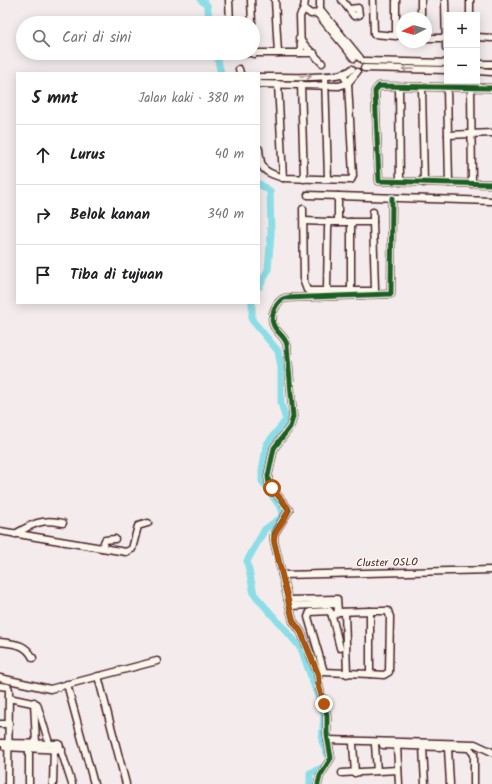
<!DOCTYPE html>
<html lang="id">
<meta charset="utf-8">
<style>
body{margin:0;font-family:Kalam,sans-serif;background:#f6f6f6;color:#202124}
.controls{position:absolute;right:12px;top:12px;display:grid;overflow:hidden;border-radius:0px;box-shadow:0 2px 10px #0003}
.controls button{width:36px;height:36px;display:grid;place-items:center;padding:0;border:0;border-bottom:1px solid #e0e0e0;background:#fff;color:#202124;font:20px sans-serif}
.compass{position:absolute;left:396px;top:12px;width:36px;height:36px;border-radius:50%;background:#fff;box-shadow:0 2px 10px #0003;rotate:265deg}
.stop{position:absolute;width:12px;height:12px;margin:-9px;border:3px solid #b45309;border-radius:50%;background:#fff}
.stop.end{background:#b45309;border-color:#fff;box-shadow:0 1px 4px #0008}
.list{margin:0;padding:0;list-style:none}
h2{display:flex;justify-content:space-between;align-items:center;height:52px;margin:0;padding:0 16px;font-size:17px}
h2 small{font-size:13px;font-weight:400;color:#757577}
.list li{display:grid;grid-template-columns:26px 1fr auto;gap:12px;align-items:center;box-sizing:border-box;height:60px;padding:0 16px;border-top:1px solid #e0e0e0}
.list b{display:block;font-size:15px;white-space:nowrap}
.list em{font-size:13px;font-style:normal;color:#757577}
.icon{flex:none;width:22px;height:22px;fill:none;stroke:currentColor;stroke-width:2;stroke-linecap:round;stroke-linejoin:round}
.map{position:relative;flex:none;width:492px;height:784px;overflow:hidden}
.search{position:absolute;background:#fff;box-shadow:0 2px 10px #0003;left:16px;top:16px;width:244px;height:44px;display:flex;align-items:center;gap:10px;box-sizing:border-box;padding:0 14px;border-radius:22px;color:#757577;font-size:15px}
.panel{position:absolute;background:#fff;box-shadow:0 2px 10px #0003;left:16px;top:72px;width:244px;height:232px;border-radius:0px}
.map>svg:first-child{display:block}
</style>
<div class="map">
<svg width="492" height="784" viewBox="0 0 492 784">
<rect width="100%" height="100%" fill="#f4ecec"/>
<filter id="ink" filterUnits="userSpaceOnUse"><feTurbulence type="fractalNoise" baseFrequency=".025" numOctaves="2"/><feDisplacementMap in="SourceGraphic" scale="8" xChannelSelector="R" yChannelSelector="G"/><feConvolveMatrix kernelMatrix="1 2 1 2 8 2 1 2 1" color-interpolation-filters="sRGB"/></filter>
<g filter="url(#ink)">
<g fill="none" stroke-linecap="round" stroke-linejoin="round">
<g stroke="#8ddde7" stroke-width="7">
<polyline points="201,0 207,5 210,23"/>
<polyline points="216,53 221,73"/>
<polyline points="259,184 270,191 271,234 268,270 259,287"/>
<polyline points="252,303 252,320 278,351 281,367 281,403 286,420 267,444 262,470 262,481 283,511 282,517 265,529 247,561 254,594 301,648 324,714 322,741 329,759"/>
<polyline points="310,784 310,773 324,767"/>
</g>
<g stroke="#4a1f2b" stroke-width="9">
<g id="minor">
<polyline points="229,0 230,23"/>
<polyline points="251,0 252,23"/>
<polyline points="275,0 278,53"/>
<polyline points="305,0 304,9 311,14 317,13 320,9 320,0"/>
<polyline points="342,0 354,16 359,15 358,8 350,9"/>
<polyline points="373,0 374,34 396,36 396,0"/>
<polyline points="421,0 421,18"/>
<polyline points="445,0 446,48"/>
<polyline points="320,9 360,58"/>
<polyline points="317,13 354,58"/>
<polyline points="470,15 470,0"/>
<polyline points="477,37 492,38"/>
<polyline points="426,38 446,38"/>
<polyline points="299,39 322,63"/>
<polyline points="253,44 254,54"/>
<polyline points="238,53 314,53"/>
<polyline points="301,53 300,16 304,9"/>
<polyline points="364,61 447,63"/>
<polyline points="477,64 492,64"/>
<polyline points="364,68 447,70"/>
<polyline points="239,69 240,73"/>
<polyline points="477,71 492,72"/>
<polyline points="325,76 328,179"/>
<path d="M 259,77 C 278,76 340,81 352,69"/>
<polyline points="259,84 339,86 348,83 357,72"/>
<polyline points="278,84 283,178"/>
<polyline points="301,84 304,179"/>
<polyline points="399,87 400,182"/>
<polyline points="422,87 424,183"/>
<polyline points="447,88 449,183"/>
<polyline points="471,88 472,184"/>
<polyline points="492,88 379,86 375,91 379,181 492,184"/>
<polyline points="448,135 492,133"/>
<path d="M 259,149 C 261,170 262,171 283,178 L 351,180 L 353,176 L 348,83 L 343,75"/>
<polyline points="308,195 492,201"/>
<polyline points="338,196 338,222 373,222 373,212"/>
<polyline points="303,209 304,282 307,290 310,291 373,291 375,289 373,222"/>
<polyline points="304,221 329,222"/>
<polyline points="327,290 328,228 329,222 338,222"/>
<polyline points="351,292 351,222"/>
<polyline points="0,531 126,552 132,549 138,526 148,523"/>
<path d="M 15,534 C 32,524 43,518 63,523"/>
<polyline points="102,548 105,540 115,539"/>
<polyline points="282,575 492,570"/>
<polyline points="288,600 337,599 338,612 332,616 340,648"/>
<polyline points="290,606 337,604"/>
<polyline points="370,611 388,611 390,617 389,672 384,675 370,674"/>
<polyline points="345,612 347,674"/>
<polyline points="332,616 330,611 310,612 308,617 324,672 370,674 370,611 338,612"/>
<path d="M 0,642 C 16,644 26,644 33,658"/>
<polyline points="98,676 126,784"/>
<polyline points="0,678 50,689 157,661"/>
<polyline points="67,684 94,784"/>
<polyline points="0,686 8,687 9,690 8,784"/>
<polyline points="9,698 37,704 49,743"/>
<polyline points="34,702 36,743"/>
<polyline points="0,724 9,724"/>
<polyline points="328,740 475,744 492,752"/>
<polyline points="0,743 59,744 72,784"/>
<polyline points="353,744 355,773"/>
<polyline points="29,745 29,784"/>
<polyline points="375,745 377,771"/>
<polyline points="383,745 469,748 474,754 474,784"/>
<polyline points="397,746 399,784"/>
<polyline points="5,747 62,750"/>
<polyline points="423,747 425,784"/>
<polyline points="448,748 450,784"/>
<polyline points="342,773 398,770"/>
<polyline points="53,784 54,746"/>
<path d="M 318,784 L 320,776 L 331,758 L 327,735 L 327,715 L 319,687 L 318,674 L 301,632 L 293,621 L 274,541 L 274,534 L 289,510 L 269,484 L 268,476 L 274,448 L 290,427 L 293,417 L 287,345 C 285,336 277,333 274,326 C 269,317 276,301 285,298 L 391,294 L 392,198"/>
</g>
</g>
<use href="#minor" stroke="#fbf7ec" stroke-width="6"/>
<g stroke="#fbf7ec" stroke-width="8">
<g id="cycleway">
<polyline points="492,88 379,86 375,91 379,181 492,184"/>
<path d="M 318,784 L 320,776 L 331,758 L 327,735 L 327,715 L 319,687 L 318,674 L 301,632 L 293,621 L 274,541 L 274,534 L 289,510 L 269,484 L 268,476 L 274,448 L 290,427 L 293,417 L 287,345 C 285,336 277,333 274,326 C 269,317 276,301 285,298 L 391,294 L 392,198"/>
</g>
</g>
<use href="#cycleway" stroke="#1b5e20" stroke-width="5"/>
</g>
<defs><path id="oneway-shaft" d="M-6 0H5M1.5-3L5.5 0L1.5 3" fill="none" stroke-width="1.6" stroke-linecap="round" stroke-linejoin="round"/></defs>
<g stroke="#ab9695">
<use href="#oneway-shaft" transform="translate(408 69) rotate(-179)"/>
<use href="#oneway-shaft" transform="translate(306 76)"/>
</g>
</g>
<g fill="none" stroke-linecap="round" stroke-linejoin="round" filter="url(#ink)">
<path stroke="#b45309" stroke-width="5" d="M 272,488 L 288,507 C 290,519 273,528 274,541 L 293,621 L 301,632 L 318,674 L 319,687 L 324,704"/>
</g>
<g text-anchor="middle" stroke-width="3" stroke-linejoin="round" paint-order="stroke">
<g font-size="11" fill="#4a1f2b" stroke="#fbf7ec">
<text transform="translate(387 562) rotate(-1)" y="4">Cluster OSLO</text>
</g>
</g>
</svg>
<div class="controls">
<button>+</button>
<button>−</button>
</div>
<svg class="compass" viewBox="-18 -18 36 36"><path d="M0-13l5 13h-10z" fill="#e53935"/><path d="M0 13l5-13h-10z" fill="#757577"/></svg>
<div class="stop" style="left:272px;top:488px"></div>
<div class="stop end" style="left:324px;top:704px"></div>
<div class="search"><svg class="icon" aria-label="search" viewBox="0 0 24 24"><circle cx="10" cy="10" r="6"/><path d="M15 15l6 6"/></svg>Cari di sini</div>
<section class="panel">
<h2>5 mnt<small>Jalan kaki · 380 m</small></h2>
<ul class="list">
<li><svg class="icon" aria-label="ahead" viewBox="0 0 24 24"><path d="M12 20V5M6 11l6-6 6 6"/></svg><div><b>Lurus</b></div><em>40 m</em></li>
<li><svg class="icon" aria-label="right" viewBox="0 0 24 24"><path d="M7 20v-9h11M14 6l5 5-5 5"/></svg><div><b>Belok kanan</b></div><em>340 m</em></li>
<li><svg class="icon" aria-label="arrive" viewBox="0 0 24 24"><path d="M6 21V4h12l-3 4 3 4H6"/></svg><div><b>Tiba di tujuan</b></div></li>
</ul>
</section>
</div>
